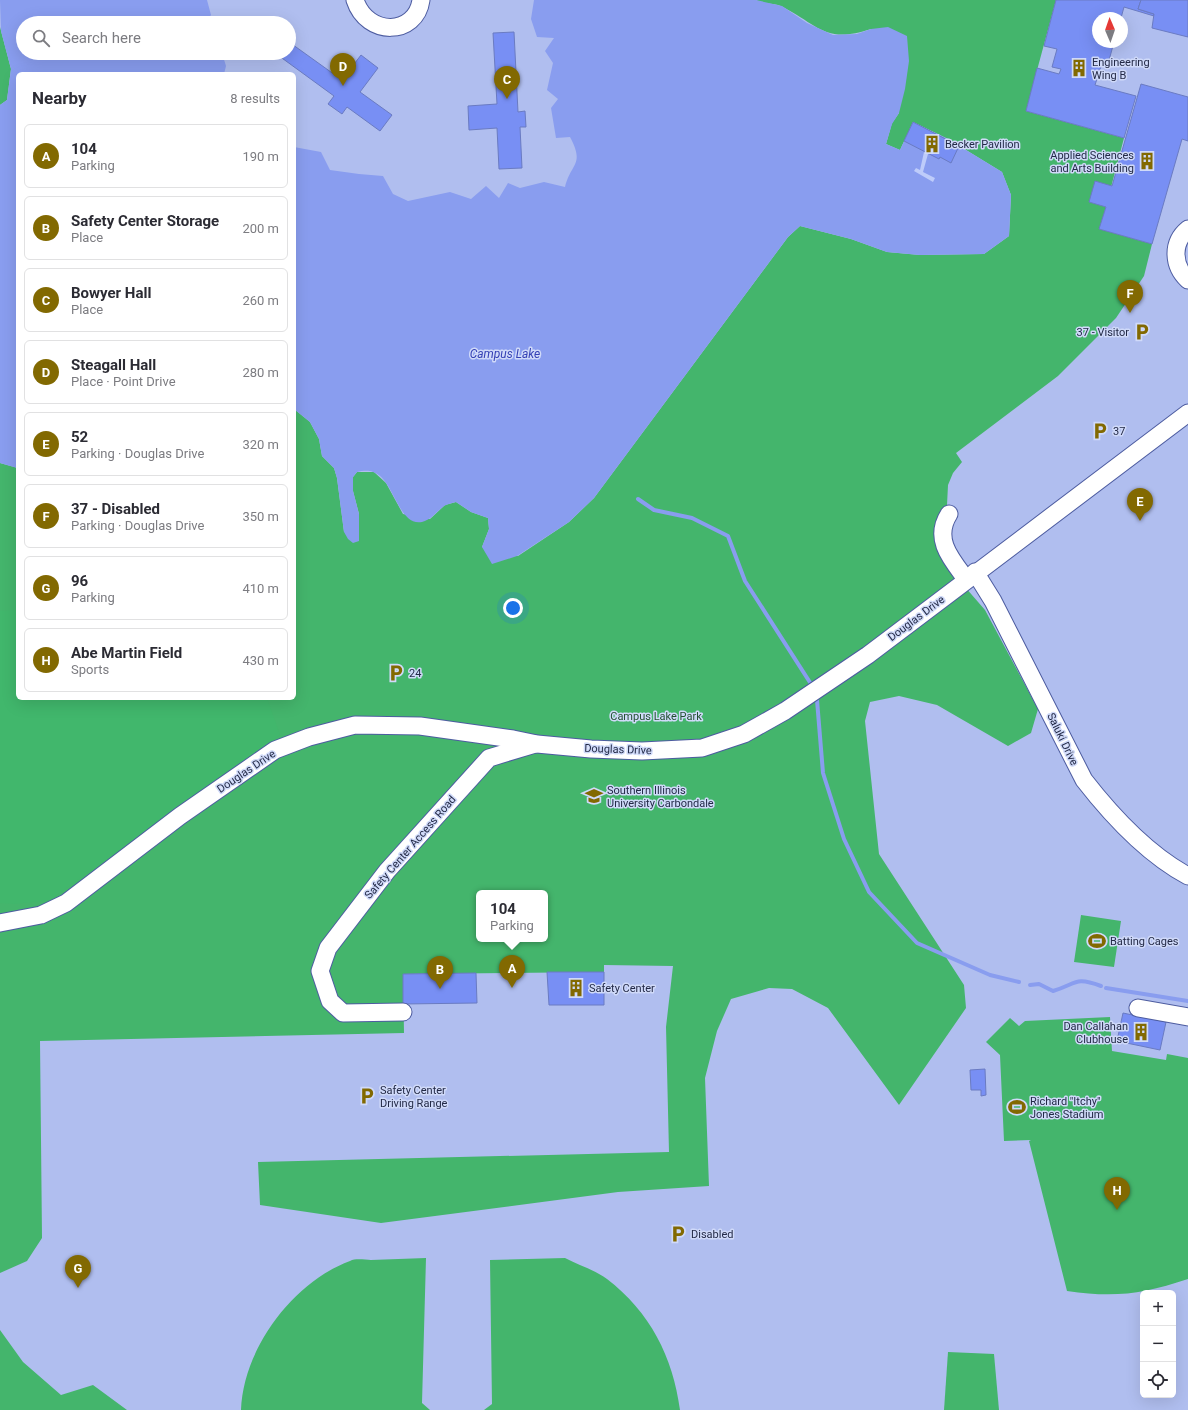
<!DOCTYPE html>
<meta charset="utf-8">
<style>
body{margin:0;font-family:Roboto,sans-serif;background:#f7f7f7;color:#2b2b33}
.controls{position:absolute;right:12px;bottom:12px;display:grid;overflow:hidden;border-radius:6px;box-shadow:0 4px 16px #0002}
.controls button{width:36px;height:36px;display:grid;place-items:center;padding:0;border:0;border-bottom:1px solid #e1e1e2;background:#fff;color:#2b2b33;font:20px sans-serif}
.compass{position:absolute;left:1092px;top:12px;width:36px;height:36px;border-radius:50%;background:#fff;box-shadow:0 4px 16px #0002;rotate:358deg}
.you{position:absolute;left:513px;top:608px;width:14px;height:14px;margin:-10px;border:3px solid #fff;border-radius:50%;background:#1a73e8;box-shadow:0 0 0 6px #1a73e833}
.badge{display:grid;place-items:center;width:26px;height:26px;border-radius:50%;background:#826901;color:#fff;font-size:13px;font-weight:700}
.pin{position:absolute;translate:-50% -33px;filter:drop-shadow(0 1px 2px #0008)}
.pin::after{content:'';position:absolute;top:21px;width:14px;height:12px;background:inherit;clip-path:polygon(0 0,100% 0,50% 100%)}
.popup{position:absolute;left:476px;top:890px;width:72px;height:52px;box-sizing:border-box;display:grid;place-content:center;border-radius:6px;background:#fff;filter:drop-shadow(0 1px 3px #0005);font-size:13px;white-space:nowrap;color:#7c7c81}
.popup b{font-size:15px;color:#2b2b33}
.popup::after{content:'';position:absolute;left:50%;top:100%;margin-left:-8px;border:8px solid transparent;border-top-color:#fff}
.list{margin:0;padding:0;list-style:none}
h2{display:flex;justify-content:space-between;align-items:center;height:52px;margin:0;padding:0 16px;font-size:17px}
h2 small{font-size:13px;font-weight:400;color:#7c7c81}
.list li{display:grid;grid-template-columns:26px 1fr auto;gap:12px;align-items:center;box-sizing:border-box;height:64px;margin:0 8px 8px;padding:0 8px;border:1px solid #e1e1e2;border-radius:6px}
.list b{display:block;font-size:15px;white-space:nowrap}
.list p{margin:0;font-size:13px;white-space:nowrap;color:#7c7c81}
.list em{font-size:13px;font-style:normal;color:#7c7c81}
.icon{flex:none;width:22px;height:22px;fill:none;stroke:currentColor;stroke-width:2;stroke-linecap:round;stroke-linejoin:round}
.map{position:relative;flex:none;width:1188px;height:1410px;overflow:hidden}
.search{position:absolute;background:#fff;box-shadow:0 4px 16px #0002;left:16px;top:16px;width:280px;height:44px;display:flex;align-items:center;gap:10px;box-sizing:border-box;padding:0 14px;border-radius:22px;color:#7c7c81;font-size:15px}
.panel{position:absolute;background:#fff;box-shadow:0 4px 16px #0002;left:16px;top:72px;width:280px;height:628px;border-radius:6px}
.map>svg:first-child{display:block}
</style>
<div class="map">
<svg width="1188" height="1410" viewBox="0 0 1188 1410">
<rect width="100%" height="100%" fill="#beccfa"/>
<path fill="#b0beef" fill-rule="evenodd" d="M 0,0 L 1188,0 L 1188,1410 L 0,1410 ZM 1098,18 L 1122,18 L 1122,42 L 1098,42 ZM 23,23 L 289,23 L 289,53 L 23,53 ZM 18,74 L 294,74 L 294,698 L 18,698 ZM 479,893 L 545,893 L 545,939 L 479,939 ZM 1143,1293 L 1173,1293 L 1173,1395 L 1143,1395 Z"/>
<g fill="#44b56c" fill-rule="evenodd">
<path d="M 756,0 L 1056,0 L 1026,111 L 1124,138 L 1100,229 L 1152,244 L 1144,276 L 1116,318 L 1058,376 L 956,453 L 962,462 L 953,473 L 948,485 L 947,505 L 940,514 L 935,527 L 936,546 L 952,572 L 985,610 L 1038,709 L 1031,733 L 1008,746 L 937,705 L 899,696 L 870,702 L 865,721 L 879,854 L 964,985 L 966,1008 L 899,1105 L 828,1008 L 792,989 L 769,988 L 731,999 L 717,1031 L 705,1078 L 709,1186 L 618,1192 L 381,1223 L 260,1205 L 258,1162 L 669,1152 L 666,1027 L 673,966 L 604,965 L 604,972 L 403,974 L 404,1033 L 40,1041 L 42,1238 L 27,1261 L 0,1273 L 0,463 L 18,468 L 18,698 L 294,698 L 294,409 L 310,422 L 319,439 L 322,456 L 334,468 L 337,478 L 344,532 L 359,514 L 353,491 L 353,477 L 357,472 L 374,472 L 386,483 L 403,514 L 430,519 L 445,505 L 456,502 L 471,512 L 488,518 L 489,529 L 482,547 L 518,556 L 569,522 L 594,498 L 788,237 L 800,226 L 851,239 L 887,252 L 920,255 L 984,254 L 1009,236 L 1011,195 L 1002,172 L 948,139 L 913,122 L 900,150 L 886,144 L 892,123 L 899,113 L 871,29 C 826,44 819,26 783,7 C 775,2 764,5 756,0 ZM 479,893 L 545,893 L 545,939 L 479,939 Z"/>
<polygon points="0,27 11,69 7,100 0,105"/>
<polygon points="1081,915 1121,921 1114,967 1074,962"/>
<path d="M 1110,1017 L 1112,1051 L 1166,1060 L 1167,1054 L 1188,1058 L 1188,1279 C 1143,1294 1115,1298 1067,1291 L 1029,1141 L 1031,1140 L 1004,1141 L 1000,1055 L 986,1042 L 1010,1018 L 1019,1026 L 1025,1021 Z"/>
<path d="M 426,1258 L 422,1403 L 430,1410 L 241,1410 C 243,1349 293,1282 350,1261 C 356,1258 365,1260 371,1260 C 389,1259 408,1259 426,1258 Z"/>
<path d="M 565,1258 C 578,1265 595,1270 607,1279 C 650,1312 673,1357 680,1410 L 484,1410 L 492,1404 L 490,1260 Z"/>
<polygon points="0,1330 23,1362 61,1395 93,1385 127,1410 0,1410"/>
<polygon points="948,1352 994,1354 999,1410 944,1410"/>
</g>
<polygon fill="#41b76c" points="18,610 18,698 267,698 280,735 50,900 14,904 0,903 0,611"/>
<g fill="#899def">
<polygon points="0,0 207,0 211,15 205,23 23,23 23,53 222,53 226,66 224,74 18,74 17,468 0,463 0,105 7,100 11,69 1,31"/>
<path d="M 534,0 L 756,0 L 782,6 L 807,23 L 833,35 L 857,34 L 871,29 L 888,27 L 907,36 L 909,61 L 905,89 L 899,113 L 892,124 L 886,144 L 900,150 L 913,122 L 948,139 L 1002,172 L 1011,195 L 1009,236 L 984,254 L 920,255 L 887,252 L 851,239 L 800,226 L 788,237 L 594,498 L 569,522 L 517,556 L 492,564 L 482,547 L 489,529 L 488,518 L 471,512 L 456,502 C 452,503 447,504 444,506 C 436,512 431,520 422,522 C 398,527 394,478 373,472 C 368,470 362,471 357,472 L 353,477 L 353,491 L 359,514 L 359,541 L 353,543 L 348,539 L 344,532 L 337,478 L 334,468 L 322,456 L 319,439 L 310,422 L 294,409 L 294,147 L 321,152 L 330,170 L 359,174 L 383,176 L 393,194 L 408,201 L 450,192 L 471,199 L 486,186 L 499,198 L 508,183 L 520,188 L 544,182 L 565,187 C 571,163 585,165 570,137 L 556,138 L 551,108 L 558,99 L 547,90 L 553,63 L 545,51 L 554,38 L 537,37 L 531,19 Z"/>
</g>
<polygon fill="#beccfa" points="924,152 928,154 923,172 935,178 933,182 914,171 916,168 920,170"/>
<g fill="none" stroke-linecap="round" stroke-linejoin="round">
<g stroke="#899def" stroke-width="4">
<polyline points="638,499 654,510 692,518 728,536 745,581 811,684"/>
<polyline points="817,700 823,773 844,839 869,892 917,943 990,975 1019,982"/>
<path d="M 1030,985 L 1039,984 L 1053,991 C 1077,984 1074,976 1101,986"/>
<polyline points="1106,988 1188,1001"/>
</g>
</g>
<g fill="#788ff4" stroke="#6a7bc2">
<polygon points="1056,0 1141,0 1138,9 1154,14 1154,16 1124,7 1121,18 1098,18 1098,42 1114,42 1108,64 1102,63 1095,85 1136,96 1124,138 1026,111 1037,68 1059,74 1061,69 1052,67 1057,49 1044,46"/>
<polygon points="1141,0 1188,0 1188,37 1152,28 1154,14 1138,9"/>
<polygon points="514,32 518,112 525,111 526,127 520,127 522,168 499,169 497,128 469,130 468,106 497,104 493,33"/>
<polygon points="289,42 342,80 361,55 378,68 360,92 392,115 380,131 347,107 342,114 328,104 334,96 275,53 289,53"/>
<polygon points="1141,84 1188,97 1188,141 1182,139 1152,244 1099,229 1106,207 1089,202 1095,181 1112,186"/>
<polygon points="913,122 959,146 951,163 940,157 939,159 904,141"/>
<polygon points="547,972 604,972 604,1005 549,1005"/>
<polygon points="476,973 477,1003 403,1004 403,974"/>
<polygon points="1123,1013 1166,1022 1160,1050 1117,1041"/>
<polygon points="985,1069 986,1095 981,1096 981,1090 971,1090 970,1070"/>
</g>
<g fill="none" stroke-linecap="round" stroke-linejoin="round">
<g stroke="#4d5ca0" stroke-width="19">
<g id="minor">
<path d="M 355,0 C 367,37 416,36 421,0"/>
<path d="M 1188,229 C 1171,243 1173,266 1188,280"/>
<path d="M 949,514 C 933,539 951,559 966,579"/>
<path d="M 975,572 L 993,601 L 1084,780 C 1112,816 1147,854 1188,876"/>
<polyline points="0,923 41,915 66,903 180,816 275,750 309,737 355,725 420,726 513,739 537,744 591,749 642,751 702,748 744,734 785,711 868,655 1188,413"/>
<polyline points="1138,1008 1188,1017"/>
<polyline points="403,1012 343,1013 330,1001 320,971 328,948 387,871 489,758 535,744"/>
</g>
</g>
<use href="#minor" stroke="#fff" stroke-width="17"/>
</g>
<defs>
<g id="building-bare" transform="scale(1.38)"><path d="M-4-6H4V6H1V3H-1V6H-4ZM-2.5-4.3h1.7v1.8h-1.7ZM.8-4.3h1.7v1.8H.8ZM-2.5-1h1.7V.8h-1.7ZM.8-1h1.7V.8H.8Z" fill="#826901" stroke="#d0daf9" stroke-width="2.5" paint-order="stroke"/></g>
<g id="parking-bare" transform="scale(1.38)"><path d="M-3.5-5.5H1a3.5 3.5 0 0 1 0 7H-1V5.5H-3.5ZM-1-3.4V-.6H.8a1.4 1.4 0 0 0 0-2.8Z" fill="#826901" stroke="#d0daf9" stroke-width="2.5" paint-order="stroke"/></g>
<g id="university-bare" transform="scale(1.38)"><path d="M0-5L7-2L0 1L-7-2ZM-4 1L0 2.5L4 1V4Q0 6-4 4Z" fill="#826901" stroke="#d0daf9" stroke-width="2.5" paint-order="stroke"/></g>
<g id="stadium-bare" transform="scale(1.38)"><path d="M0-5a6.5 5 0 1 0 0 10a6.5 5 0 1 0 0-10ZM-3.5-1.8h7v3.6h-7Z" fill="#826901" stroke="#d0daf9" stroke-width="2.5" paint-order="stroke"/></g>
</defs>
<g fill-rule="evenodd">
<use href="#building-bare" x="1079" y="68"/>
<use href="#building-bare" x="932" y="144"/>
<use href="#building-bare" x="1147" y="161"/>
<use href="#parking-bare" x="1142" y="332"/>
<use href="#parking-bare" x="1100" y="431"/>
<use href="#parking-bare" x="396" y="673"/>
<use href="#university-bare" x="594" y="796"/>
<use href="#stadium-bare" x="1097" y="941"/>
<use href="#building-bare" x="576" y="988"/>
<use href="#building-bare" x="1141" y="1032"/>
<use href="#parking-bare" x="367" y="1096"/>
<use href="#stadium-bare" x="1017" y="1107"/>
<use href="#parking-bare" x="678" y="1234"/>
</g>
<g text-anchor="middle" stroke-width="3" stroke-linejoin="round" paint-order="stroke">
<g font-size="11" fill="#232a47" stroke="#d0daf9" text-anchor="start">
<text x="1092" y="66">Engineering<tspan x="1092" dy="13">Wing B</tspan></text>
<text x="945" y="148">Becker Pavilion</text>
<text x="1134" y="159" text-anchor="end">Applied Sciences<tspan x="1134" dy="13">and Arts Building</tspan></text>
<text x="1129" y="336" text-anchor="end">37 - Visitor</text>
<text x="1113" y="435">37</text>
<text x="409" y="677">24</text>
<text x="607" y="794">Southern Illinois<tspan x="607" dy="13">University Carbondale</tspan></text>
<text x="1110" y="945">Batting Cages</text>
<text x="589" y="992">Safety Center</text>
<text x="1128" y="1030" text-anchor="end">Dan Callahan<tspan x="1128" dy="13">Clubhouse</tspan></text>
<text x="380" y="1094">Safety Center<tspan x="380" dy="13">Driving Range</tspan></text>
<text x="1030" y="1105">Richard "Itchy"<tspan x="1030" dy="13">Jones Stadium</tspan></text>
<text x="691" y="1238">Disabled</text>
</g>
<g font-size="11" fill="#232a47" stroke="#d0daf9">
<text transform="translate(916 618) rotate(-37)" y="4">Douglas Drive</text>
<text transform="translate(1063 739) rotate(64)" y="4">Saluki Drive</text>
<text transform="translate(618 749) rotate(2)" y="4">Douglas Drive</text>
<text transform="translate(246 771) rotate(-34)" y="4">Douglas Drive</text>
<text transform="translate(410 847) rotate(-49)" y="4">Safety Center Access Road</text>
</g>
<g font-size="11" fill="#235031" stroke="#d0daf9">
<text x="656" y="720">Campus Lake Park</text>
</g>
<g font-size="12" font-style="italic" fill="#3541b5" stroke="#d0daf9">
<text x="505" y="358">Campus Lake</text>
</g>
</g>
</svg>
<div class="controls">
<button>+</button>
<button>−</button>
<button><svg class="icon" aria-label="locate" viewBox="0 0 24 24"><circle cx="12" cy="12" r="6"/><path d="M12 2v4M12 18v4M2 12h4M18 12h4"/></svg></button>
</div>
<svg class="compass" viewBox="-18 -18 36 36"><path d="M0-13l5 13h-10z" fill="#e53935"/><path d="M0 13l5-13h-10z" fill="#7c7c81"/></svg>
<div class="you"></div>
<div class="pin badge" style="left:512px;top:988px">A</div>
<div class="popup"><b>104</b>Parking</div>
<div class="pin badge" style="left:440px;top:989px">B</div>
<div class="pin badge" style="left:507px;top:99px">C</div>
<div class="pin badge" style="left:343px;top:86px">D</div>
<div class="pin badge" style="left:1140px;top:521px">E</div>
<div class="pin badge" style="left:1130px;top:313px">F</div>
<div class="pin badge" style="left:78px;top:1288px">G</div>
<div class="pin badge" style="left:1117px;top:1210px">H</div>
<div class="search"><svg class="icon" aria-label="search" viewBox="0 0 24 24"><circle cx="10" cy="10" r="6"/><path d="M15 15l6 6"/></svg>Search here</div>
<section class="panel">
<h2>Nearby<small>8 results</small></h2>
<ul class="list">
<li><span class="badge">A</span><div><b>104</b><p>Parking</p></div><em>190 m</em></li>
<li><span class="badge">B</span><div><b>Safety Center Storage</b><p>Place</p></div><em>200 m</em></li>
<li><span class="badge">C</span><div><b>Bowyer Hall</b><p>Place</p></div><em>260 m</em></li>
<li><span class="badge">D</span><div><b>Steagall Hall</b><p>Place · Point Drive</p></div><em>280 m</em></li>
<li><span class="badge">E</span><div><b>52</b><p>Parking · Douglas Drive</p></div><em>320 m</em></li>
<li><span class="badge">F</span><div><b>37 - Disabled</b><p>Parking · Douglas Drive</p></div><em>350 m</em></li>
<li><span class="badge">G</span><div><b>96</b><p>Parking</p></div><em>410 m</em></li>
<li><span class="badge">H</span><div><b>Abe Martin Field</b><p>Sports</p></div><em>430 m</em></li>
</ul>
</section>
</div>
